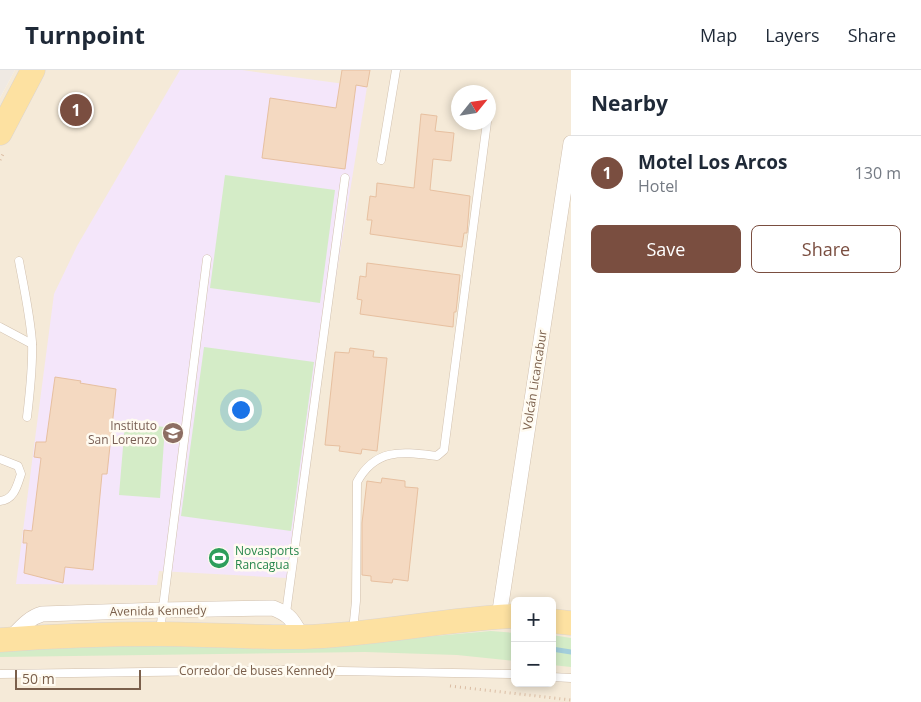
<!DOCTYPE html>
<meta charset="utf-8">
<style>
body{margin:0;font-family:"Open Sans",sans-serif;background:#f6f6f7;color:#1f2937}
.controls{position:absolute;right:15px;bottom:15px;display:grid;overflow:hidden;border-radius:8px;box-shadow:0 2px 8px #0003}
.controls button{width:45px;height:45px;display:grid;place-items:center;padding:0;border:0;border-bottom:1px solid #e0e1e3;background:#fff;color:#1f2937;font:25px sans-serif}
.compass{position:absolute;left:451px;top:15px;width:45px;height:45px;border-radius:50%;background:#fff;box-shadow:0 2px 8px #0003;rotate:60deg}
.scale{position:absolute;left:15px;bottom:12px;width:126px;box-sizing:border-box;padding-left:5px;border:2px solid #7a5f4b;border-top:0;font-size:14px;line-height:18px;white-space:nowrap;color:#7a5f4b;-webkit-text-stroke:4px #fffbf1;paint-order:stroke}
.you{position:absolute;left:240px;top:339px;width:18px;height:18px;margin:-12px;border:4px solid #fff;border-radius:50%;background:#1a73e8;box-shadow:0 0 0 8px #1a73e833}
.badge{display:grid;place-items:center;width:32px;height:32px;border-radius:50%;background:#7a4e40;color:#fff;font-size:16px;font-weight:700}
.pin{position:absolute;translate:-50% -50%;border:2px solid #fff;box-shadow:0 1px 5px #0006}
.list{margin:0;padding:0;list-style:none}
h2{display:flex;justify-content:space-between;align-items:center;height:65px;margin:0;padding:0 20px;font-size:21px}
h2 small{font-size:16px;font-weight:400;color:#747a83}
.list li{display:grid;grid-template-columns:32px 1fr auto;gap:15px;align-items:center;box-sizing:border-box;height:75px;padding:0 20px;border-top:1px solid #e0e1e3}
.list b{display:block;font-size:19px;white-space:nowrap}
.list p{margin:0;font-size:16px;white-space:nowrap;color:#747a83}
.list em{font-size:16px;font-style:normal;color:#747a83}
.actions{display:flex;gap:10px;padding:15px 20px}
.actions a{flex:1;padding:11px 0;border:1px solid #7a4e40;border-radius:8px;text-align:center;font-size:18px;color:#7a4e40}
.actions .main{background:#7a4e40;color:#fff}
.map{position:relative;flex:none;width:571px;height:632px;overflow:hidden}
header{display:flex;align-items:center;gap:30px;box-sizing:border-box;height:70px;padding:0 25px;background:#fff;border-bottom:1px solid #e0e1e3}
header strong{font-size:24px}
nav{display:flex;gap:28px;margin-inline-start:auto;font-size:18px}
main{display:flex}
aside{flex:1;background:#fff}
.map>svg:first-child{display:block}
</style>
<header>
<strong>Turnpoint</strong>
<nav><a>Map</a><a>Layers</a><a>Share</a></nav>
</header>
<main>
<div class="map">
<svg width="571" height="632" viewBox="0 0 571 632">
<rect width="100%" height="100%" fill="#fdf7ea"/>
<path fill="#f5ead8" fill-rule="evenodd" d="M 15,0 L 571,0 L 571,632 L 0,632 L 0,28 ZM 458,22 L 488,22 L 488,52 L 458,52 ZM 515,531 L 552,531 L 552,613 L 515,613 Z"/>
<polygon fill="#efe9e3" points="0,0 15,0 0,28"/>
<polygon fill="#f4e6fa" points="180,0 242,0 367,17 287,508 159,501 157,515 16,514 54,224 77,176"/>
<g fill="#d4ecc7">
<polygon points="225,105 335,120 320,233 210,218"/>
<polygon points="204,277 314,292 291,461 181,446"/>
<polygon points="125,353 165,357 160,428 119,425"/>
<polygon points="491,561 515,563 515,591 457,585 365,582 0,587 0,571 402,569"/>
<polygon points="552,565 571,568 571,597 552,595"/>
</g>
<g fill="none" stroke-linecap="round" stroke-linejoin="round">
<polyline stroke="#a3cedb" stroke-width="5" points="552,579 571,582"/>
</g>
<g fill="#f4d9c1" stroke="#e7c0a0">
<polygon points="342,0 370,0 367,17 356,15 345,99 262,88 270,28 336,38"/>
<polygon points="421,44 437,46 435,61 454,63 451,91 433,89 430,120 470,126 467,163 464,163 462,177 370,164 372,150 367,150 370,126 376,127 377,113 414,118"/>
<polygon points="367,193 460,205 456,242 454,242 453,257 360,244 362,230 357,229 360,206 366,207"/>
<polygon points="350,278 374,281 373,287 387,288 377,381 362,379 361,384 339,381 340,376 325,375 335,282 349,283"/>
<polygon points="55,307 81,311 80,313 116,319 107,404 102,404 93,500 65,497 63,513 24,503 27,473 23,473 24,460 32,461 41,388 34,387 36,372 46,372"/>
<polygon points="382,408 405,411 405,417 418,418 408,511 393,509 392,513 371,511 371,506 362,505 362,453 367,411 381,413"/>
</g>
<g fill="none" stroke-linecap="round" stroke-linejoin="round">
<g stroke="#d1c0ae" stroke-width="9">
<g id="lane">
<polyline points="488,37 489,35"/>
<polyline points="381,90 396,0"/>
<path d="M 19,191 C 24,218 30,245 32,272 C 33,297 30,322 27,347"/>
<polyline points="0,257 32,274"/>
<path d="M 0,389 L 18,396 L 21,404 C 17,416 14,430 0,431"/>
<polyline points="286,543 345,108"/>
<polyline points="160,561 207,189"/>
<path d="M 353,561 L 356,531 L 357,412 C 376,377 403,382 437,386 L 444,380 L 487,52"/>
<polyline points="0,604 284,600 515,604"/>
<polyline points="552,607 571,608"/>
</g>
</g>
<g stroke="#d1c0ae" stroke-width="16">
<g id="street">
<polyline points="499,547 571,73"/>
<path d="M 10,569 C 20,559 28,548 42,544 L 162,540 L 273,538 C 291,545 293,551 302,567"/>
</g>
</g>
<g stroke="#dcd5d0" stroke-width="25">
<g id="primary">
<polyline points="0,63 33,0"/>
<polyline points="552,551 571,553"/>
<path d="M 0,570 C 53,566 106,564 159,564 C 207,564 255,568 303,567 C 374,565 444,549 515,546"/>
</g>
</g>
<g stroke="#dabca3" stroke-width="3" stroke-dasharray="1 4" stroke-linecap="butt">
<polyline points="0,90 4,82"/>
<polyline points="450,616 571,630"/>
</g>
<use href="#lane" stroke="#fff" stroke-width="8"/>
<use href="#street" stroke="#fff" stroke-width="15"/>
<use href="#primary" stroke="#fde1a1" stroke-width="24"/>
</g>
<defs>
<g id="school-disc" transform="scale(1.125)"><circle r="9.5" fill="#8d6e63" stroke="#fffbf1"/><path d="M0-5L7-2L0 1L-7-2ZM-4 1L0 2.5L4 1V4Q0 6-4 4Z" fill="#fff"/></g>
<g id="stadium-disc" transform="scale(1.125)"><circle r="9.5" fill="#2e9e5b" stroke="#fffbf1"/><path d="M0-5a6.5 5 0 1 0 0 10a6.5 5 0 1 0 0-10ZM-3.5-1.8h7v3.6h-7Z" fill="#fff"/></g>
</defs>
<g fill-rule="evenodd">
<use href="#school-disc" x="173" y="363"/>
<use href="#stadium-disc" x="219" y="488"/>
</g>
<g text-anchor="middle" stroke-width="5" stroke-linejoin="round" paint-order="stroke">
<g font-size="12" fill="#7a5f4b" stroke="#fffbf1">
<text transform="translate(535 310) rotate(-81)" y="4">Volcán Licancabur</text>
<text transform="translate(158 541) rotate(-1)" y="4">Avenida Kennedy</text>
<text x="257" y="605">Corredor de buses Kennedy</text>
</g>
<g font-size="12" fill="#785e54" stroke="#fffbf1" text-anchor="end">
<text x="157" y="360">Instituto<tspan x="157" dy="14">San Lorenzo</tspan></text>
</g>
<g font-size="12" fill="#27864d" stroke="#fffbf1" text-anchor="start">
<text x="235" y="485">Novasports<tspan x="235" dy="14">Rancagua</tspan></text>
</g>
</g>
</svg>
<div class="controls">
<button>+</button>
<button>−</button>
</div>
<svg class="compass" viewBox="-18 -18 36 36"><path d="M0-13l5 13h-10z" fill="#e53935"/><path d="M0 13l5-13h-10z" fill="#747a83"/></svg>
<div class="scale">50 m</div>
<div class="you"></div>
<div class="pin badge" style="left:76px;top:40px">1</div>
</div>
<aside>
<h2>Nearby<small></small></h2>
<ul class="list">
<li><span class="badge">1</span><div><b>Motel Los Arcos</b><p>Hotel</p></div><em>130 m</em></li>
</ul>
<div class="actions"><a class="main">Save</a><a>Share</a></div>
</aside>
</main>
